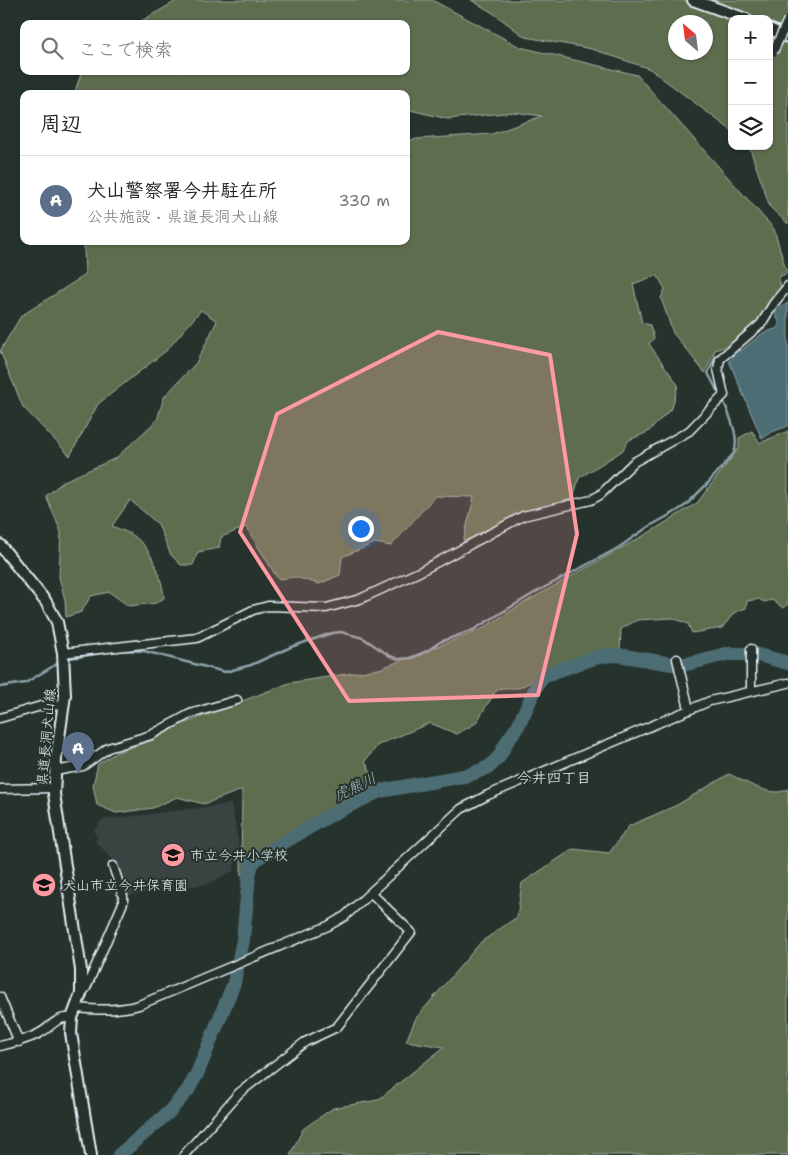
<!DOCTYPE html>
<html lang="ja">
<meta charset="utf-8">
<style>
body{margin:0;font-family:"Shantell Sans","Klee One",sans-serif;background:#f2f2f2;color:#202124}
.controls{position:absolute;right:15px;top:15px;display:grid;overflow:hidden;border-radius:10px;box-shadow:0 1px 4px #0004}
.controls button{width:45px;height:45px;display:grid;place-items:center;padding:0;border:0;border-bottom:1px solid #e0e0e0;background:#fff;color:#202124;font:25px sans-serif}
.compass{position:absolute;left:668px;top:15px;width:45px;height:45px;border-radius:50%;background:#fff;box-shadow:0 1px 4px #0004;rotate:332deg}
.you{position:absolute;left:360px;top:528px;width:18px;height:18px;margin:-12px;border:4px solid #fff;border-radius:50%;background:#1a73e8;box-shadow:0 0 0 8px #1a73e833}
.badge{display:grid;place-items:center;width:32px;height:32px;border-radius:50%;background:#ea580c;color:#fff;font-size:16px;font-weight:700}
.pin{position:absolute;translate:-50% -41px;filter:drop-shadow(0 1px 2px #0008)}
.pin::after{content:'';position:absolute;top:26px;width:18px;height:15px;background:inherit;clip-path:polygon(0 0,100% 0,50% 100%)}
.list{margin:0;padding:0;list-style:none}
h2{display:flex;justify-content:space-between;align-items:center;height:65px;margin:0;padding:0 20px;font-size:21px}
h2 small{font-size:16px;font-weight:400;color:#757577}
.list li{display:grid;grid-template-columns:32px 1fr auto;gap:15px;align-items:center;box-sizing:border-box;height:90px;padding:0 20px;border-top:1px solid #e0e0e0}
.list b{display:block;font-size:19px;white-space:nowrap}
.list p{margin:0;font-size:16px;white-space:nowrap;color:#757577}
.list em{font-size:16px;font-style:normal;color:#757577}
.icon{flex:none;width:28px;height:28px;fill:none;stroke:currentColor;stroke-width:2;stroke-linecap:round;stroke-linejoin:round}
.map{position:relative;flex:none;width:788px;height:1155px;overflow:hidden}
.search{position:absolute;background:#fff;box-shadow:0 1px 4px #0004;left:20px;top:20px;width:390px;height:55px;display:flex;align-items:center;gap:12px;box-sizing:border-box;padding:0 18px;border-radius:10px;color:#757577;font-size:19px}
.panel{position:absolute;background:#fff;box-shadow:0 1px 4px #0004;left:20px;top:90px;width:390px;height:155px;border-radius:10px}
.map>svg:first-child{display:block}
</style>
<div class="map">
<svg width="788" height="1155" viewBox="0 0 788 1155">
<rect width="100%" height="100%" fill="#26332d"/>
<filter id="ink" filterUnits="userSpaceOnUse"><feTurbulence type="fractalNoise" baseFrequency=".02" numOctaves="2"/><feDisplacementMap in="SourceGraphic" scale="10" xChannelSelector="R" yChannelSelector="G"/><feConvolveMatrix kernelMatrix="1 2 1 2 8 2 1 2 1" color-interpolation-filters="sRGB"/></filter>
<g filter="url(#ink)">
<polygon fill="#3a4343" points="231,804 239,846 233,871 207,884 128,895 115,867 117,864 95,841 97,838 94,831 102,820"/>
<g fill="#5f6d4f" stroke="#a4afa4" fill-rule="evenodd">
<path d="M 178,0 L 432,0 L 520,47 L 637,75 L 774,229 L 787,273 L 779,277 L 781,288 L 759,321 L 734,344 L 715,350 L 705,373 L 673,333 L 661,298 L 665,289 L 657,275 L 633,284 L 642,323 L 650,325 L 654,338 L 649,344 L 678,385 L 672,408 L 648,432 L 629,440 L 622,451 L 579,478 L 572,502 L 521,512 L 463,542 L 474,497 L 435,496 L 391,546 L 375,543 L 342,557 L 340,575 L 319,584 L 295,577 L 278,579 L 246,527 L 221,537 L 219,548 L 198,552 L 193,565 L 181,565 L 171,555 L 158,524 L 130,500 L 112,526 C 119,529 127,532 134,536 C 152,549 162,577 164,598 L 156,603 L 129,606 L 109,592 L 91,596 L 81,612 L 66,617 L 65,600 L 59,577 L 61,532 L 46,496 L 64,481 L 116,458 L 157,420 L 164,397 L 196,363 L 217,321 L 201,310 L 167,350 L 98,404 L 70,456 L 23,407 L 0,351 L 21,316 L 85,275 L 84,246 L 87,241 L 406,241 L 406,142 L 417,139 L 492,134 L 542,116 L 513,112 L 448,119 L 406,109 L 406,94 L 74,94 L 82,71 L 406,71 L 406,24 L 136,24 Z"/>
<path d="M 471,0 L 788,0 L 788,224 L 770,207 L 749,146 L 769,146 L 769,19 L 732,19 L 732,131 L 650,69 L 592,49 L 525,37 L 493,13 ZM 676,22 L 706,22 L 706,52 L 676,52 Z"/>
<polygon points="752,431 760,443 788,431 788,604 783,608 772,600 764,602 759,599 747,601 746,608 734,613 722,628 692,633 688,624 673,618 637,620 621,629 620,652 603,653 553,670 519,688 501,688 495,692 476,723 457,734 430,723 378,745 365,761 375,781 372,792 308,825 255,857 241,875 242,790 204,804 177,797 153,808 116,813 97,805 93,785 98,764 117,752 153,740 178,726 289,683 379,669 480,630 522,604 650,532 697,503 739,448 739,438"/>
<path d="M 729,774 C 744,781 773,799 788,789 L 788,1155 L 290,1155 L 303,1129 L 333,1108 L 378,1100 L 444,1047 L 406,1041 L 416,1018 L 481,942 L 517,917 L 522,883 L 573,849 L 609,853 L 629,826 L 677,805 Z"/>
</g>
<polygon fill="#4e6d74" stroke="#8ca2a9" points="788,303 788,426 772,432 762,439 729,361 733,357 730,352 737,348 740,351 763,333 778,328 779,322 775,313 779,308"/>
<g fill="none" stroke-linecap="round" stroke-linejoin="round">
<g stroke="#8ca2a9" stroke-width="2.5">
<polyline points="716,355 708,373 718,392"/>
<path d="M 65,659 L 120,650 L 144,651 L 225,672 L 251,665 L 291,647 L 332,633 L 341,632 L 363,638 L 390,656 L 398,659 L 412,658 L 427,651 L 440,642 L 473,630 L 536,592 L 618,548 L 648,527 L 677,511 L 686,505 L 709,482 L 734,453 C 740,438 730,417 724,402"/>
<polyline points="0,687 25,683 60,662"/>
</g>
<polyline stroke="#4e6d74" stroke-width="14" points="119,1155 168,1113 188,1090 197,1074 234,983 243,940 249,875 252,864 259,857 332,814 380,791 469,775 489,767 499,757 508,740 518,726 537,685 544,676 553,672 600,656 618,655 672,664 687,664 726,654 754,654 788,663"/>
<g stroke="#e8f1f8" stroke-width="11">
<g id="street">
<polyline points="751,649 751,691"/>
<polyline points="63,653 197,638 253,610 268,606 326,608 360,599 419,572 523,516 591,500 600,495 634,462 689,431 724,395 718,369 720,359 761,324 774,303 788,286"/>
<polyline points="677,659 689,709"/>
<polyline points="0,718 41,706 64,705"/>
<polyline points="55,771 83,766 108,748 151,735 190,714 237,700"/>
<polyline points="0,789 54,788"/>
<polyline points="81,994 86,988 123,903 123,896 113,866"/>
<polyline points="0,997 19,1042"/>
<path d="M 77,1008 C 98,1010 118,1011 139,1005 L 328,926 L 345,916 L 461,809 L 488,795 L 710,701 L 788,683"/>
<path d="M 0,1046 C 13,1043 26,1040 38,1034 C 51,1028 55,1016 72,1018"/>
<polyline points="184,1155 239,1093 305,1042 337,1027 411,932 371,893"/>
</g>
</g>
<g stroke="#e8f1f8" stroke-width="14">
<g id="secondary">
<polyline points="693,0 746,19"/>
<polyline points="769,29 788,37"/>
<polyline points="0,545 46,602 57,622 63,653 65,695 56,759 54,794 81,970 81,994 72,1018 71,1033 91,1155"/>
</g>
</g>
<use href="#street" stroke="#26332d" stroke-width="8"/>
<use href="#secondary" stroke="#26332d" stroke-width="10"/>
<g stroke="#e8f1f8" stroke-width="11" stroke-linecap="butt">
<polyline id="street-bridge" points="773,52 788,20"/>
</g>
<use href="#street-bridge" stroke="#26332d" stroke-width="8"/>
</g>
</g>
<path fill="#ff9aa2" fill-opacity="0.2" stroke="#ff9aa2" stroke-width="4" stroke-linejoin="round" d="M 438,332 L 550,355 L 577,534 L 538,695 L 349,701 L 240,532 L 277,414 Z"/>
<defs>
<g id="school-disc" transform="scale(1.25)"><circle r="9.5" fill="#ff9aa2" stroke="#26332d"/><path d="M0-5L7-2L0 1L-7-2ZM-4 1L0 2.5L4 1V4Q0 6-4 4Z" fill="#111"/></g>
</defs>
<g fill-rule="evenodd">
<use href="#school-disc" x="173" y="855"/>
<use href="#school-disc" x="44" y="885"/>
</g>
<g text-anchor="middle" stroke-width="4" stroke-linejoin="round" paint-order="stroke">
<g font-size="14" fill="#e8f1f8" stroke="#26332d">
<text transform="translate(46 737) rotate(-85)" y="5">県道長洞犬山線</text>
</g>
<g font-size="14" fill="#e8f1f8" stroke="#26332d" text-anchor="start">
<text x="190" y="860">市立今井小学校</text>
<text x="62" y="890">犬山市立今井保育園</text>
</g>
<g font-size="15" fill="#e8f1f8" stroke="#26332d">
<text x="554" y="783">今井四丁目</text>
</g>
<g font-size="15" font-style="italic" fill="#aabcc3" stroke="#26332d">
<text transform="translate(355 787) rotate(-26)" y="5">虎熊川</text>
</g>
</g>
</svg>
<div class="controls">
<button>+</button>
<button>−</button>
<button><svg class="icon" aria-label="layers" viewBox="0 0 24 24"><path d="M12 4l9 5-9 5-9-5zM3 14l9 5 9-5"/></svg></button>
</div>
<svg class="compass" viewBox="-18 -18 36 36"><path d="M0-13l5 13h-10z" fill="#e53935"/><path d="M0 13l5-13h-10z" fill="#757577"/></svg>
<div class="you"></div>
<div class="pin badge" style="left:78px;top:773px;background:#5c6f8a">A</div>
<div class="search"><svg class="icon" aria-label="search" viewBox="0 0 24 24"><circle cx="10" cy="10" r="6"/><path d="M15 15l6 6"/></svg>ここで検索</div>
<section class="panel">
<h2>周辺<small></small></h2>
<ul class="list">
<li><span class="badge" style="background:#5c6f8a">A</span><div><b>犬山警察署今井駐在所</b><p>公共施設 · 県道長洞犬山線</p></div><em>330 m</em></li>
</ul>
</section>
</div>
